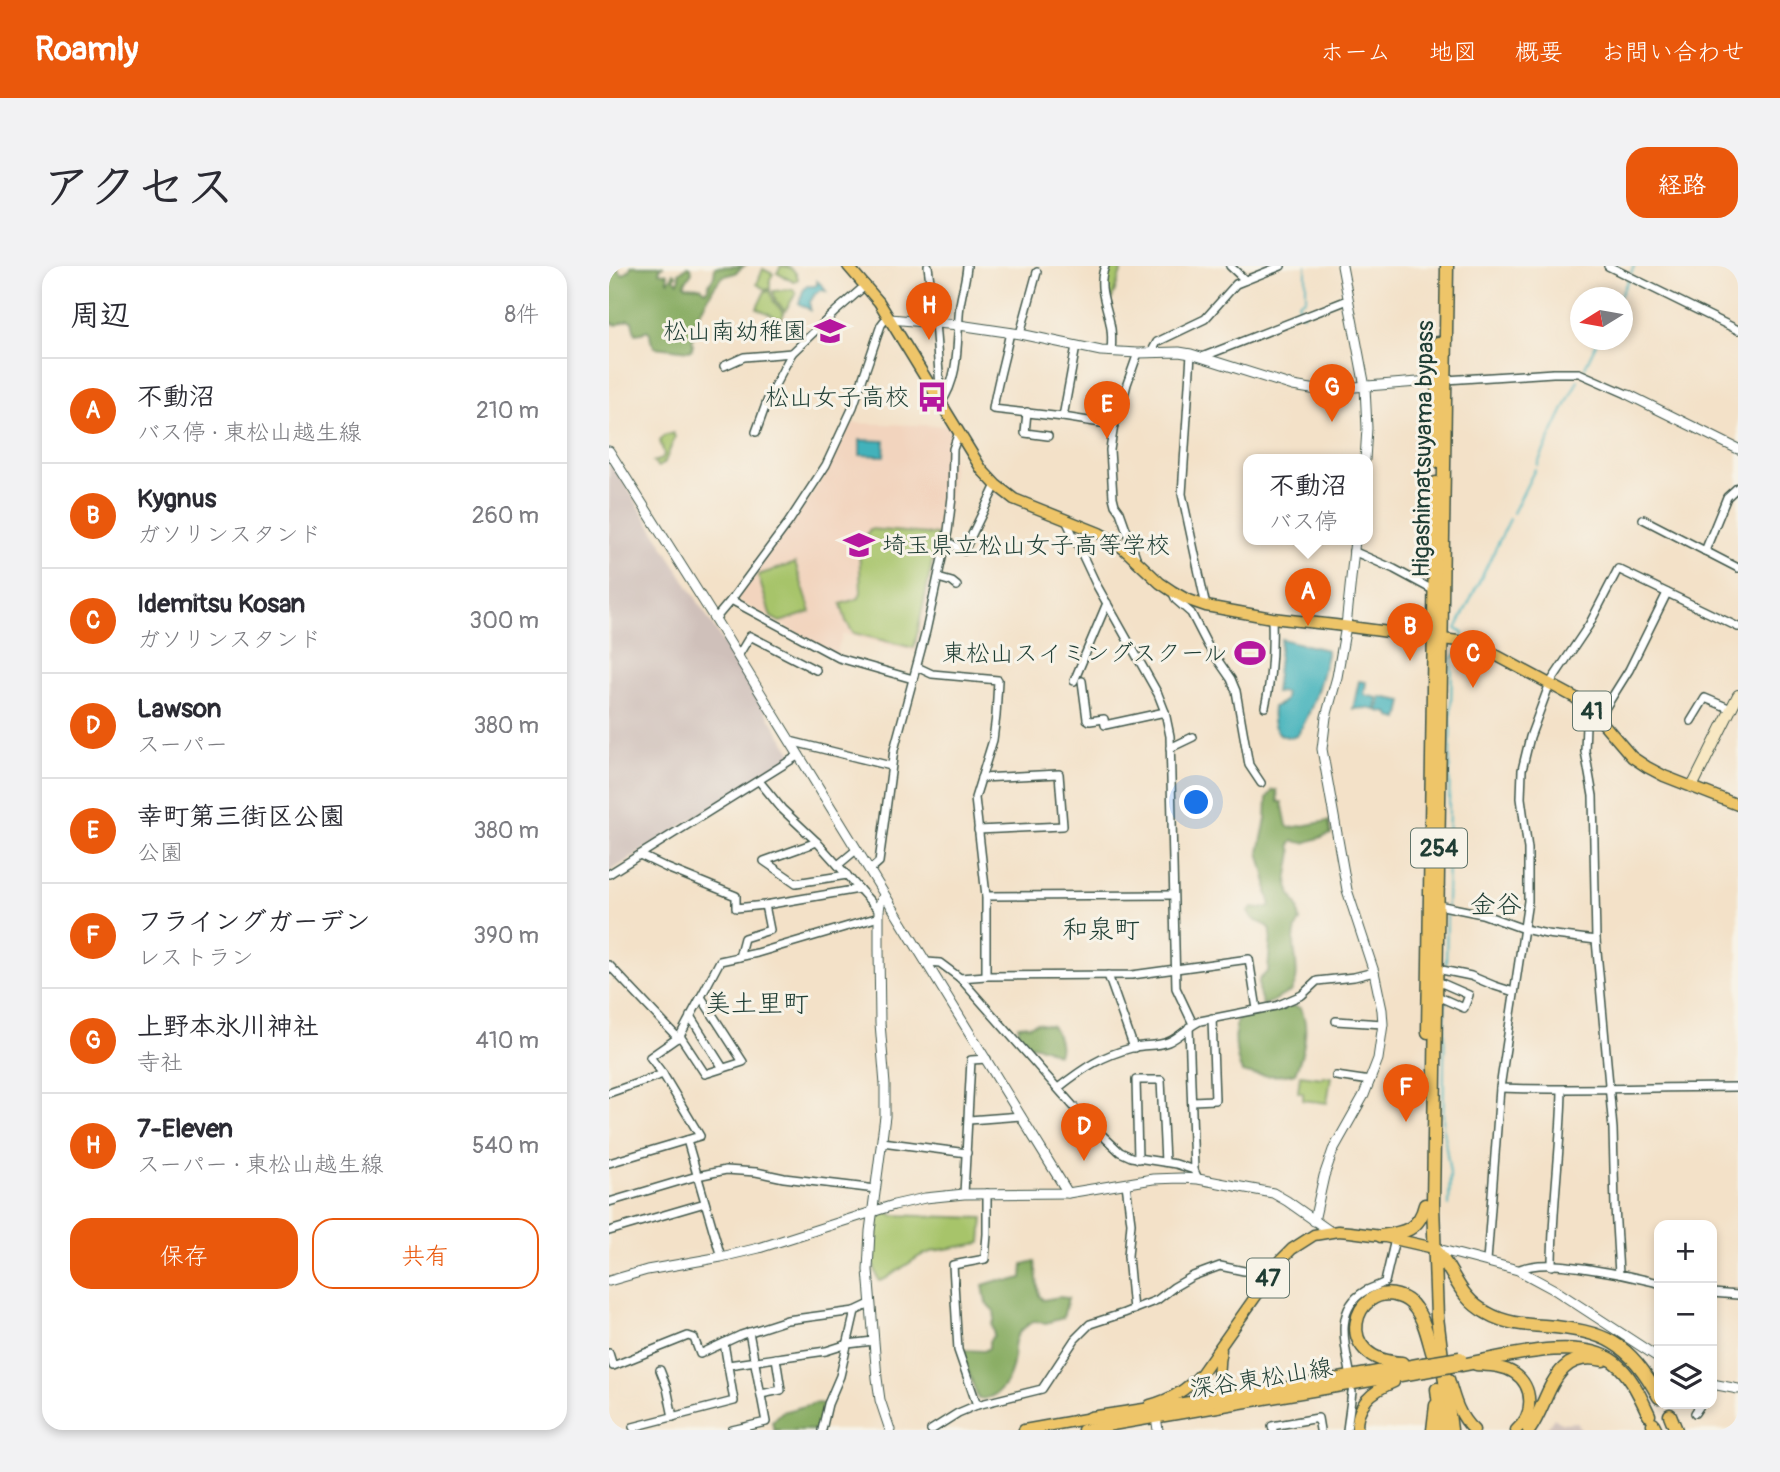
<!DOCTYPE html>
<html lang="ja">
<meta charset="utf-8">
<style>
body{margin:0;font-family:Pangolin,"Klee One",sans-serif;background:#f2f2f3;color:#2b2b33}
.controls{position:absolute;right:21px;bottom:21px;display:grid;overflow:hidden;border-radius:14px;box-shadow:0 4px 10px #0003}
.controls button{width:63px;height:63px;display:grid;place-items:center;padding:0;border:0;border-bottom:2px solid #e1e1e2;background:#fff;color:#2b2b33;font:35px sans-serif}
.compass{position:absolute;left:961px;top:21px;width:63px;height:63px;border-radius:50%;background:#fff;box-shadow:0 4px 10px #0003;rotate:259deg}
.you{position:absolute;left:588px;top:537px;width:24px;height:24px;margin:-18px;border:5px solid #fff;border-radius:50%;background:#1a73e8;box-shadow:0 0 0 10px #1a73e833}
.badge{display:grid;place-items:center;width:46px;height:46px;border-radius:50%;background:#ea580c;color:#fff;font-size:23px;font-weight:700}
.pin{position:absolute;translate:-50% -58px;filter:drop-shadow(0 2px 4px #0008)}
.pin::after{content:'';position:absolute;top:37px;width:24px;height:21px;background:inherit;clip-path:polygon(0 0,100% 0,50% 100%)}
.popup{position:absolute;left:634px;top:188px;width:130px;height:91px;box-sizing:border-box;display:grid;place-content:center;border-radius:14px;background:#fff;filter:drop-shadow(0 2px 5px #0005);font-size:23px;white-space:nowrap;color:#7c7c81}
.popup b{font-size:26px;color:#2b2b33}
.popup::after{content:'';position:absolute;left:50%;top:100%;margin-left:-14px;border:14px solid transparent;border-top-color:#fff}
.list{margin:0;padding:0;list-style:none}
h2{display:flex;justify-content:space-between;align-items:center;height:91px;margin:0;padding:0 28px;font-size:30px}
h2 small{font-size:23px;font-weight:400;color:#7c7c81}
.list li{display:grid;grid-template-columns:46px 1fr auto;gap:21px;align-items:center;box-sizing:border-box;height:105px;padding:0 28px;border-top:2px solid #e1e1e2}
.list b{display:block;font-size:26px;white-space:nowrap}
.list p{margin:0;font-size:23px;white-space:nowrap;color:#7c7c81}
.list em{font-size:23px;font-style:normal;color:#7c7c81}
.actions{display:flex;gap:14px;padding:21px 28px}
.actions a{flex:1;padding:16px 0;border:2px solid #ea580c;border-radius:21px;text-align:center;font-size:24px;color:#ea580c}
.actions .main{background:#ea580c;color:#fff}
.icon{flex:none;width:38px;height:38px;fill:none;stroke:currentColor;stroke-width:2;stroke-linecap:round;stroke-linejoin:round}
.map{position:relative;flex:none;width:1129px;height:1164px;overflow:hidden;border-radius:21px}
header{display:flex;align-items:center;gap:42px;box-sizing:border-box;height:98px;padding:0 35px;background:#ea580c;color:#fff}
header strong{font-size:33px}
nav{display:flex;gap:38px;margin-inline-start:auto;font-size:24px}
.intro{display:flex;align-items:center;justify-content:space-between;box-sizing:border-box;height:168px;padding:0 42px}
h1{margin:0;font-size:49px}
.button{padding:18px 32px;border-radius:21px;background:#ea580c;color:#fff;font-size:24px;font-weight:700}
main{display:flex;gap:42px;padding:0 42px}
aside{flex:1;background:#fff;border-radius:21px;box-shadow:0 4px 10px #0003}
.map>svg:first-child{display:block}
</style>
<header>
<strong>Roamly</strong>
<nav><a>ホーム</a><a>地図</a><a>概要</a><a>お問い合わせ</a></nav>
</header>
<div class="intro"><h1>アクセス</h1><a class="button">経路</a></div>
<main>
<aside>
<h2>周辺<small>8件</small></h2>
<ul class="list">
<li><span class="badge">A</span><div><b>不動沼</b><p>バス停 · 東松山越生線</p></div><em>210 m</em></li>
<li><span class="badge">B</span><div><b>Kygnus</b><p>ガソリンスタンド</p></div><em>260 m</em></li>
<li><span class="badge">C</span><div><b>Idemitsu Kosan</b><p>ガソリンスタンド</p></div><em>300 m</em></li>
<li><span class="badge">D</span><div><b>Lawson</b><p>スーパー</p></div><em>380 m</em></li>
<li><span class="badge">E</span><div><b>幸町第三街区公園</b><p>公園</p></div><em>380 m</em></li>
<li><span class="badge">F</span><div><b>フライングガーデン</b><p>レストラン</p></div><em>390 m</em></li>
<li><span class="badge">G</span><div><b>上野本氷川神社</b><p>寺社</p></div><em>410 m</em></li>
<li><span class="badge">H</span><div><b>7-Eleven</b><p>スーパー · 東松山越生線</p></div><em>540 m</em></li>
</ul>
<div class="actions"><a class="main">保存</a><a>共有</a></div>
</aside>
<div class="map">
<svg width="1129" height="1164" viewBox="0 0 1129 1164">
<rect width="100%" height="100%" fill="#f7f3e8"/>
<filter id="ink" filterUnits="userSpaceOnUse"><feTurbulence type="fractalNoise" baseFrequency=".0143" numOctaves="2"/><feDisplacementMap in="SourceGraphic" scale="14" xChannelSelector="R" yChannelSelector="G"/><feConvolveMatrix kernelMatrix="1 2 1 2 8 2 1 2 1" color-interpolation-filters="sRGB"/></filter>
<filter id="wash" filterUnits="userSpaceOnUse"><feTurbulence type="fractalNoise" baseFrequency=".00686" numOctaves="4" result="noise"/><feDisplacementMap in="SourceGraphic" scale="28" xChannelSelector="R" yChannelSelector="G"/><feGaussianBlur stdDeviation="1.57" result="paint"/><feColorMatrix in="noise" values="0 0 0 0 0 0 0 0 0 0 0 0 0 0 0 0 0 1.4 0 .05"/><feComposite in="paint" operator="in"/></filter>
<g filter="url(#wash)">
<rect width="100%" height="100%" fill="#f3e1c8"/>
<polygon fill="#f2d4be" points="241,157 341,160 343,164 343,204 338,261 310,387 234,368 227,388 126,333 204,228 220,202"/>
<g fill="#cfc0ba">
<polygon points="0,192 182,486 181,491 0,606"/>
<polygon points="945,1152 952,1157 968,1156 972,1164 937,1164"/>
</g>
<g fill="#a7c46b" stroke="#638050" stroke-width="2">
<path d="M 172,0 C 181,0 187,4 189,13 L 185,16 L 168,7 Z"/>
<polygon points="500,0 513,3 503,33 497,31 495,12"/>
<polygon points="154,3 164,8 161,13 161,23 156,23 148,18"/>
<polygon points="184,23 187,27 176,45 167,35 164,25"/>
<polygon points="156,25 161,25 165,36 175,47 172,54 148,42"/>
<polygon points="64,167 66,171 55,198 49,201 44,196 53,193 55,188 51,175 54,170"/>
<polygon points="261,263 329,269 305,382 244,367 237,355 232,338 250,332 252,326 250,280"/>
<polygon points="186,297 202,346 171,356 162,351 149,309"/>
<polygon points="691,809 714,812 714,810 722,811 718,837 694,834 694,827 689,826"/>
<polygon points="281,945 282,949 374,952 372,977 325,985 311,990 276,1013 270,1015 265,1000 268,954 273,948"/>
</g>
<g fill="#85aa5f" stroke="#52744a" stroke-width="2">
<polygon points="22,0 55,0 51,2 50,6 59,8 58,14 60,15 65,7 67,9 65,13 69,16 71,12 70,7 78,1 82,1 83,6 75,18 77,20 92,21 96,25 99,23 100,18 105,10 106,1 135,0 126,7 113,11 105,21 87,53 85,58 87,65 83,74 84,78 83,83 80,85 46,81 42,75 41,67 38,64 33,67 26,68 23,55 19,54 8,59 0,56 0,2 3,6 8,3 14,9 21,4"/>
<path d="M 664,524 L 668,524 L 669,536 L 673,536 L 678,560 L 681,562 L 720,555 L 722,568 L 695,577 L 684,575 L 681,579 L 683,586 L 678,615 L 682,629 L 689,641 L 691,655 C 678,674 691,697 687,714 C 686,718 684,722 682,726 C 673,728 667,736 654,739 L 650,727 L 650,714 L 659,705 L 662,667 L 661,662 C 652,654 646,659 639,646 L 643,642 L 652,643 L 662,640 L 658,625 L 658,617 L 650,586 L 657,553 L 658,532 Z"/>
<path d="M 684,740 L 691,742 C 702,759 694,789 686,807 C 673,811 646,810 633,806 C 626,792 625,767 628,752 Z"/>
<path d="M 427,757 L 443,760 C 448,767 453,780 449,788 L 447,788 L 436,782 L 423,779 L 419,782 L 414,780 L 407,769 L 410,764 L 409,760 L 418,759 L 420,760 Z"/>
<path d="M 426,995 L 430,1029 L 434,1034 L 450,1031 L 459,1032 L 454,1052 L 437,1057 L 424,1055 C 419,1059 411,1064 408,1070 C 403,1079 406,1087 404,1097 C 401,1115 389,1134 369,1133 L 355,1093 L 354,1084 L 375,1085 L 380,1082 L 380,1075 L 385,1069 L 383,1058 L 386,1053 L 385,1045 L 377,1037 L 374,1019 L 390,1014 L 402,1015 L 413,1012 L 414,998 Z"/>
<polygon points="207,1137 216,1138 210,1164 165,1164 163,1156 173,1146"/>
</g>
<g fill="#42b2bb" stroke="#307878" stroke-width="2">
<polygon points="208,15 214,20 217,25 212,24 206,28 201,36 201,44 190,37 194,25 198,20 205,20 208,19"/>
<polygon points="251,174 276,175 275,190 251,189"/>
<path d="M 672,373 L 718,384 L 718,388 C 711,417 704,444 688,470 C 667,475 662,459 664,441 C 671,438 678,437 676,427 L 672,426 L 666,427 Z"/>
<polygon points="750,415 757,416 755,429 769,432 767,444 757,442 744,443"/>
<polygon points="772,431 794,435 790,453 781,451 780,447 769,445"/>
</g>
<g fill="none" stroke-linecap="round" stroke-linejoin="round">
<g stroke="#42b2bb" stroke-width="2">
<polyline points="1022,7 1025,0"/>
<polyline points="1010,32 1019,14"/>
<polyline points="694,49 689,37 697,32 697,0"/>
<polyline points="976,101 989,74"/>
<polyline points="928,199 969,114"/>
<polyline points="904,247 926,203"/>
<polyline points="853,370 854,366 847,363 901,253"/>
<polyline points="838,640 843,393 852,383"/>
<polyline points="837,702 838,645"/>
<polyline points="836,736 834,863 841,907 840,940"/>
</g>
</g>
</g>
<g filter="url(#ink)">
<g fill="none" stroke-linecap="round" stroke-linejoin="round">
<g stroke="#3f564a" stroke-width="10">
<g id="minor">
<polyline points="319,0 326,56 332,133"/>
<path d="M 496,0 C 488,21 497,36 501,57 C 503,66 503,76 502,86"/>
<polyline points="621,0 636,14"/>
<polyline points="999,0 1129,64"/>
<path d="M 401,66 C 396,92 388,117 384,143 L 454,151 L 505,159"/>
<polyline points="411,68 428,6"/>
<polyline points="542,87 548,76 596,53 627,18 672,0"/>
<polyline points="582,88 573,228 597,340"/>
<polyline points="593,91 739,34"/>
<polyline points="115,100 135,91 183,87 227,45 257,19"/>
<polyline points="837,114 944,107 970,107 1020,129"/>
<path d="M 332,137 C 352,109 347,72 351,39 C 353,26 357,13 358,0"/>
<polyline points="418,146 416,167 439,170"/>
<polyline points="454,151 467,80"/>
<polyline points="147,166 160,130 183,87"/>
<polyline points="1034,253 1129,302"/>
<polyline points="457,254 487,318 549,428 556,446 561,470 567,722 584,758"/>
<polyline points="337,275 355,285 387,219"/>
<polyline points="744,285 785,303 824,324"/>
<polyline points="1096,285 1118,231 1129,221"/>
<polyline points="528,294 511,246 506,239 504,231 501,184 505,159 513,146 514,134 518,118 529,87"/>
<polyline points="329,312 343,316 348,320"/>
<polyline points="563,325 567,334 582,347 599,380 622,413 627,425 640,499 652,517"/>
<polyline points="122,334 230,392 304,413"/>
<polyline points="106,353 122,334 179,257 217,199 244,141 272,59 275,55 281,53"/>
<polyline points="129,390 141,370 207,404"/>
<polyline points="308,401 323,408 389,414 387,450 384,474 366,532 377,630 377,710"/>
<polyline points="465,415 498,337"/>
<polyline points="473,415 478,453 481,455 495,453 496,459 556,446"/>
<path d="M 656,441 C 663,411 664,382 663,352"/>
<polyline points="981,444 977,459 976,485 984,530 987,674 1004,863 1006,941 1010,1008 1050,1017"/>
<polyline points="990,452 1020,404 1058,327"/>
<polyline points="1082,455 1096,432 1122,443"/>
<polyline points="181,475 282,500"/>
<polyline points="561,482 584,471"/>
<polyline points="150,515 173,543 208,576 270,645"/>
<polyline points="369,564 454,560 450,508 372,512"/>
<polyline points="208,576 155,595 187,617 238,609"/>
<polyline points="31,589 58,602 127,630 127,642 156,639 250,623"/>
<polyline points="229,599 247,584"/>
<polyline points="261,604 270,596 285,484 317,365 339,265 343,231 344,183 350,166"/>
<polyline points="0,608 190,489"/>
<polyline points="377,630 564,629"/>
<polyline points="829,639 873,648 915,663 938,668 987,674"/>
<polyline points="130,691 135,672 161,664 156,639"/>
<polyline points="318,696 331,697 351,712 473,850 511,886 522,891 567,898 585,904 589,913"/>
<polyline points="0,699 69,772"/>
<polyline points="828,703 862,710 886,720 905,726"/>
<polyline points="499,709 525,782"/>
<polyline points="351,712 377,710 523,709 640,693 648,743"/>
<polyline points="828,730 855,742 860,729 828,715"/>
<polyline points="81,750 114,802"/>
<polyline points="727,755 774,758"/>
<polyline points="580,761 585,904"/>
<polyline points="71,770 96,808 134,796 92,731"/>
<polyline points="727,810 761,815"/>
<path d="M 449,822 C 476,801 492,790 526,781 C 537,779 549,780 559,776 C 571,771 580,760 591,755 L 667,740 L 693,729 L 708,715 L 745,711 L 765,706"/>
<path d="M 891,822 C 971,825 1050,821 1129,821"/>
<polyline points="0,827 54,808"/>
<polyline points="583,835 606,834 603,752"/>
<polyline points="360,854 412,850"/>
<polyline points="78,874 112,991"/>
<polyline points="273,876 358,887"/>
<polyline points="529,893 527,814 552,814 556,896"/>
<polyline points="0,897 91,870 54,808 41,791 71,770 111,695 148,687 270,651"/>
<polyline points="517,918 522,957 519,990 524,1044"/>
<polyline points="355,928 362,794 378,793"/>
<polyline points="0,936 88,910 117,904 147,906 175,912 267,923"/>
<polyline points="0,965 96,937"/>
<polyline points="878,995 891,822 919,635 919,583 912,532 913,504 921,471 941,417 980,359 1009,303 1129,361"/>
<path d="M 943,1000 C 943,941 952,883 953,824"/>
<path d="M 909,1004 C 934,992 984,1004 1010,1008"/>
<polyline points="1103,1027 1129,1029"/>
<polyline points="0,1087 4,1100 79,1070 85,1072 91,1088 132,1069 178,1054 246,1045"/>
<polyline points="119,1099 217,1085 239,1078 264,1075"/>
<polyline points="51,1104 58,1122 64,1151"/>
<path d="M 741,1106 C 736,1079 725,1043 756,1025 C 762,1022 769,1020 776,1016 L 786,973"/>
<polyline points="152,1128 172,1124 167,1092"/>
<polyline points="368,1139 433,1123 466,1073 481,1058 515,1047 548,1034 565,1021 584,1010 611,1000 635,1005 652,1005 660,1010"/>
<polyline points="1086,1147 1092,1138"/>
<polyline points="26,1164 24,1161 125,1135 115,1077"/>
<polyline points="123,1164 157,1156 140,1066"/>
<polyline points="213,1164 219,1138 231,1110 246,1045 261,1038"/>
<polyline points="322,1164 349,1147 368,1139 349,1084 344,999 376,993 378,968 378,927"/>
<polyline points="664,1164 663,1160 709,1152 711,1164"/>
<polyline points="738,1164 743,1126"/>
</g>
</g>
<g stroke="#3f564a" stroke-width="11">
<g id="tertiary">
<polyline points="733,0 756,121 758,162 756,194"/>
<polyline points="281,53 350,59 411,68 492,85 529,87 570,86 582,88 684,120 708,124 834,114"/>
<polyline points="1020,129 1129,183"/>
<polyline points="0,185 106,353 459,927"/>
<polyline points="275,629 271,638 270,645 270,683 271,757 276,819 276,850 261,965 259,1004 268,1112 271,1134 281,1164"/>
<polyline points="705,955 715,910 724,884 755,829 769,793 774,758 773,744 765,706 738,624 713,483 717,451 728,411 737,360 746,274"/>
<polyline points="825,982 909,1004 946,1024 1050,1092"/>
<polyline points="0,1015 38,1004 112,991 150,982 285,939 316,932 355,928 459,927 544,913 572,912 589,913 664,927 678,935 722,966"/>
<polyline points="1103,1118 1129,1123"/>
<polyline points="547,1151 549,1164"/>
</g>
</g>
<g stroke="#3f564a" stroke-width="12">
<polyline id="secondary" points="1083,521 1129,429"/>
</g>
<g stroke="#3f564a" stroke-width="13">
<g id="primary">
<polyline points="239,0 270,36 373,204 387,219 405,233 490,267 503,274 515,283 551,317 563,325 577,333 597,340 663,352 726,359 849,375 881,386 965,431 987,449 1023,491 1038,501 1055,510 1129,539"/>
<path d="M 867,1099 C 880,1100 894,1100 905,1107 C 925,1120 925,1149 907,1164"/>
<path d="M 840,1113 C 845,1131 850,1151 865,1164"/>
<path d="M 611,1133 C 609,1116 608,1101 612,1084"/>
<path d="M 541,1139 C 563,1133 577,1124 592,1108 L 673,993 L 683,983 L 705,969 L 729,965 L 741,966 L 772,970 L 825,982"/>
<polyline points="415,1164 488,1151"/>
<polyline points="474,1164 815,1106"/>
<path d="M 748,1164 C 747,1138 763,1125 785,1116"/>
<polyline points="823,1164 826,1139"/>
</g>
</g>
<g stroke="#3f564a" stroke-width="15">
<g id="trunk">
<polyline points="838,0 824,938 828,1051 842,1164"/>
<polyline points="827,195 829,77"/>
<polyline points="819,766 827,217"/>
<path d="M 772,970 C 795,967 810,964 816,939"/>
<polyline points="828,1123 833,1164"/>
</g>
</g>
<g stroke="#3f564a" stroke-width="15">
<g id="motorway">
<path d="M 825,982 C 846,1005 849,1032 878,1047 C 895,1057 915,1059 935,1060 C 996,1065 1020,1076 1050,1131"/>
<path d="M 793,1097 C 721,1094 745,1016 789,1030 C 796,1032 802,1036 806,1042 C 816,1055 819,1073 824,1089"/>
<path d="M 852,1099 C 892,1092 970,1069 1005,1096 C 1022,1109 1031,1130 1040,1149"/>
<polyline points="1061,1149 1067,1164"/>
<polyline points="482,1152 680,1122 814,1098"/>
<polyline points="1044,1158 1047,1164"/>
<path d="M 920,1164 C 941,1135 943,1082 994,1094"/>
</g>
</g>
<use href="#minor" stroke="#fff" stroke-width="7"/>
<use href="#tertiary" stroke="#fff" stroke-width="9"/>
<use href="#secondary" stroke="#f8e8c3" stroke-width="10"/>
<use href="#primary" stroke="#eec569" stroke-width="10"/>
<use href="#trunk" stroke="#eec569" stroke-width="12"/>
<use href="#motorway" stroke="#eec569" stroke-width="12"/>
<g stroke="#3f564a" stroke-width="13" stroke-linecap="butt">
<polyline id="primary-bridge" points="815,1106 852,1099"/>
</g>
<g stroke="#3f564a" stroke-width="15" stroke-linecap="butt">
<polyline id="motorway-bridge" points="814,1098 851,1092"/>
</g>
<use href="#primary-bridge" stroke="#eec569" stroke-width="10"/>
<use href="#motorway-bridge" stroke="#eec569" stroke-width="12"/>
</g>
</g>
<defs>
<g id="school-bare" transform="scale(2.415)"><path d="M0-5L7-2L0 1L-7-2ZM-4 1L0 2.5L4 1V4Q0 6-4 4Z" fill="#b5179e" stroke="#f7f3e8" stroke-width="2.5" paint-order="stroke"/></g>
<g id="bus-bare" transform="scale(2.415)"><path d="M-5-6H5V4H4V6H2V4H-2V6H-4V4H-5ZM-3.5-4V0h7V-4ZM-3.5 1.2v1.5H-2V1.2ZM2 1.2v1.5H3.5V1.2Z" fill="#b5179e" stroke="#f7f3e8" stroke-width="2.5" paint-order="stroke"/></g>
<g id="stadium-bare" transform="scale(2.415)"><path d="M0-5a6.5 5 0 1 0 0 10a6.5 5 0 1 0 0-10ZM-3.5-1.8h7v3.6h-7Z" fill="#b5179e" stroke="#f7f3e8" stroke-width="2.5" paint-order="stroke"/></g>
</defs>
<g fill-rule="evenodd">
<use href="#school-bare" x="221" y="65"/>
<use href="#bus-bare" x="323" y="131"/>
<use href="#school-bare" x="250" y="279"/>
<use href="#stadium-bare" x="641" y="387"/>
</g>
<g text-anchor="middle" stroke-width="6" stroke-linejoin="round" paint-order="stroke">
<g fill="#f7f3e8" stroke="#60746a" stroke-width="2">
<rect x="964" y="425.5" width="38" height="39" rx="5"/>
<rect x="802" y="562.5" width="56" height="39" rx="5"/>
<rect x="638" y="992.5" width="42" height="39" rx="5"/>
</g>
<g font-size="23" font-weight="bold" fill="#1f3d34">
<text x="983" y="453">41</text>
<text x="830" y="590">254</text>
<text x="659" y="1020">47</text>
</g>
<g font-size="24" fill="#1f3d34" stroke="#f7f3e8" text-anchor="end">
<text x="198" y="73">松山南幼稚園</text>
<text x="300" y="139">松山女子高校</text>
<text x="273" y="287" text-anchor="start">埼玉県立松山女子高等学校</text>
<text x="618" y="395">東松山スイミングスクール</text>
</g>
<g font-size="24" fill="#1f3d34" stroke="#f7f3e8">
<text transform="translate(814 183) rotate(-89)" y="8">Higashimatsuyama bypass</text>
<text transform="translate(652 1112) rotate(-9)" y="8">深谷東松山線</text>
</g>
<g font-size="26" fill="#1f3d34" stroke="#f7f3e8">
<text x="887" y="647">金谷</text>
<text x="492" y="672">和泉町</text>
<text x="148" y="746">美土里町</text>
</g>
</g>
</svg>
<div class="controls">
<button>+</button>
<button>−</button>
<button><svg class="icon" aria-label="layers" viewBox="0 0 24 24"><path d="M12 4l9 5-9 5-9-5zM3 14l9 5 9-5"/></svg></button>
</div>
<svg class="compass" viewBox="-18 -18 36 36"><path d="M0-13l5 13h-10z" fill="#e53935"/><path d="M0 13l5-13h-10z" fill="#7c7c81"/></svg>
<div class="you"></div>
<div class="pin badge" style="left:699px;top:360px">A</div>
<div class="popup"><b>不動沼</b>バス停</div>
<div class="pin badge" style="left:801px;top:395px">B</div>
<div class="pin badge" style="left:864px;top:422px">C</div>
<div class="pin badge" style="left:475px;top:895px">D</div>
<div class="pin badge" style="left:498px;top:173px">E</div>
<div class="pin badge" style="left:797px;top:856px">F</div>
<div class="pin badge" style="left:723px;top:156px">G</div>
<div class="pin badge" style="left:320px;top:74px">H</div>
</div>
</main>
